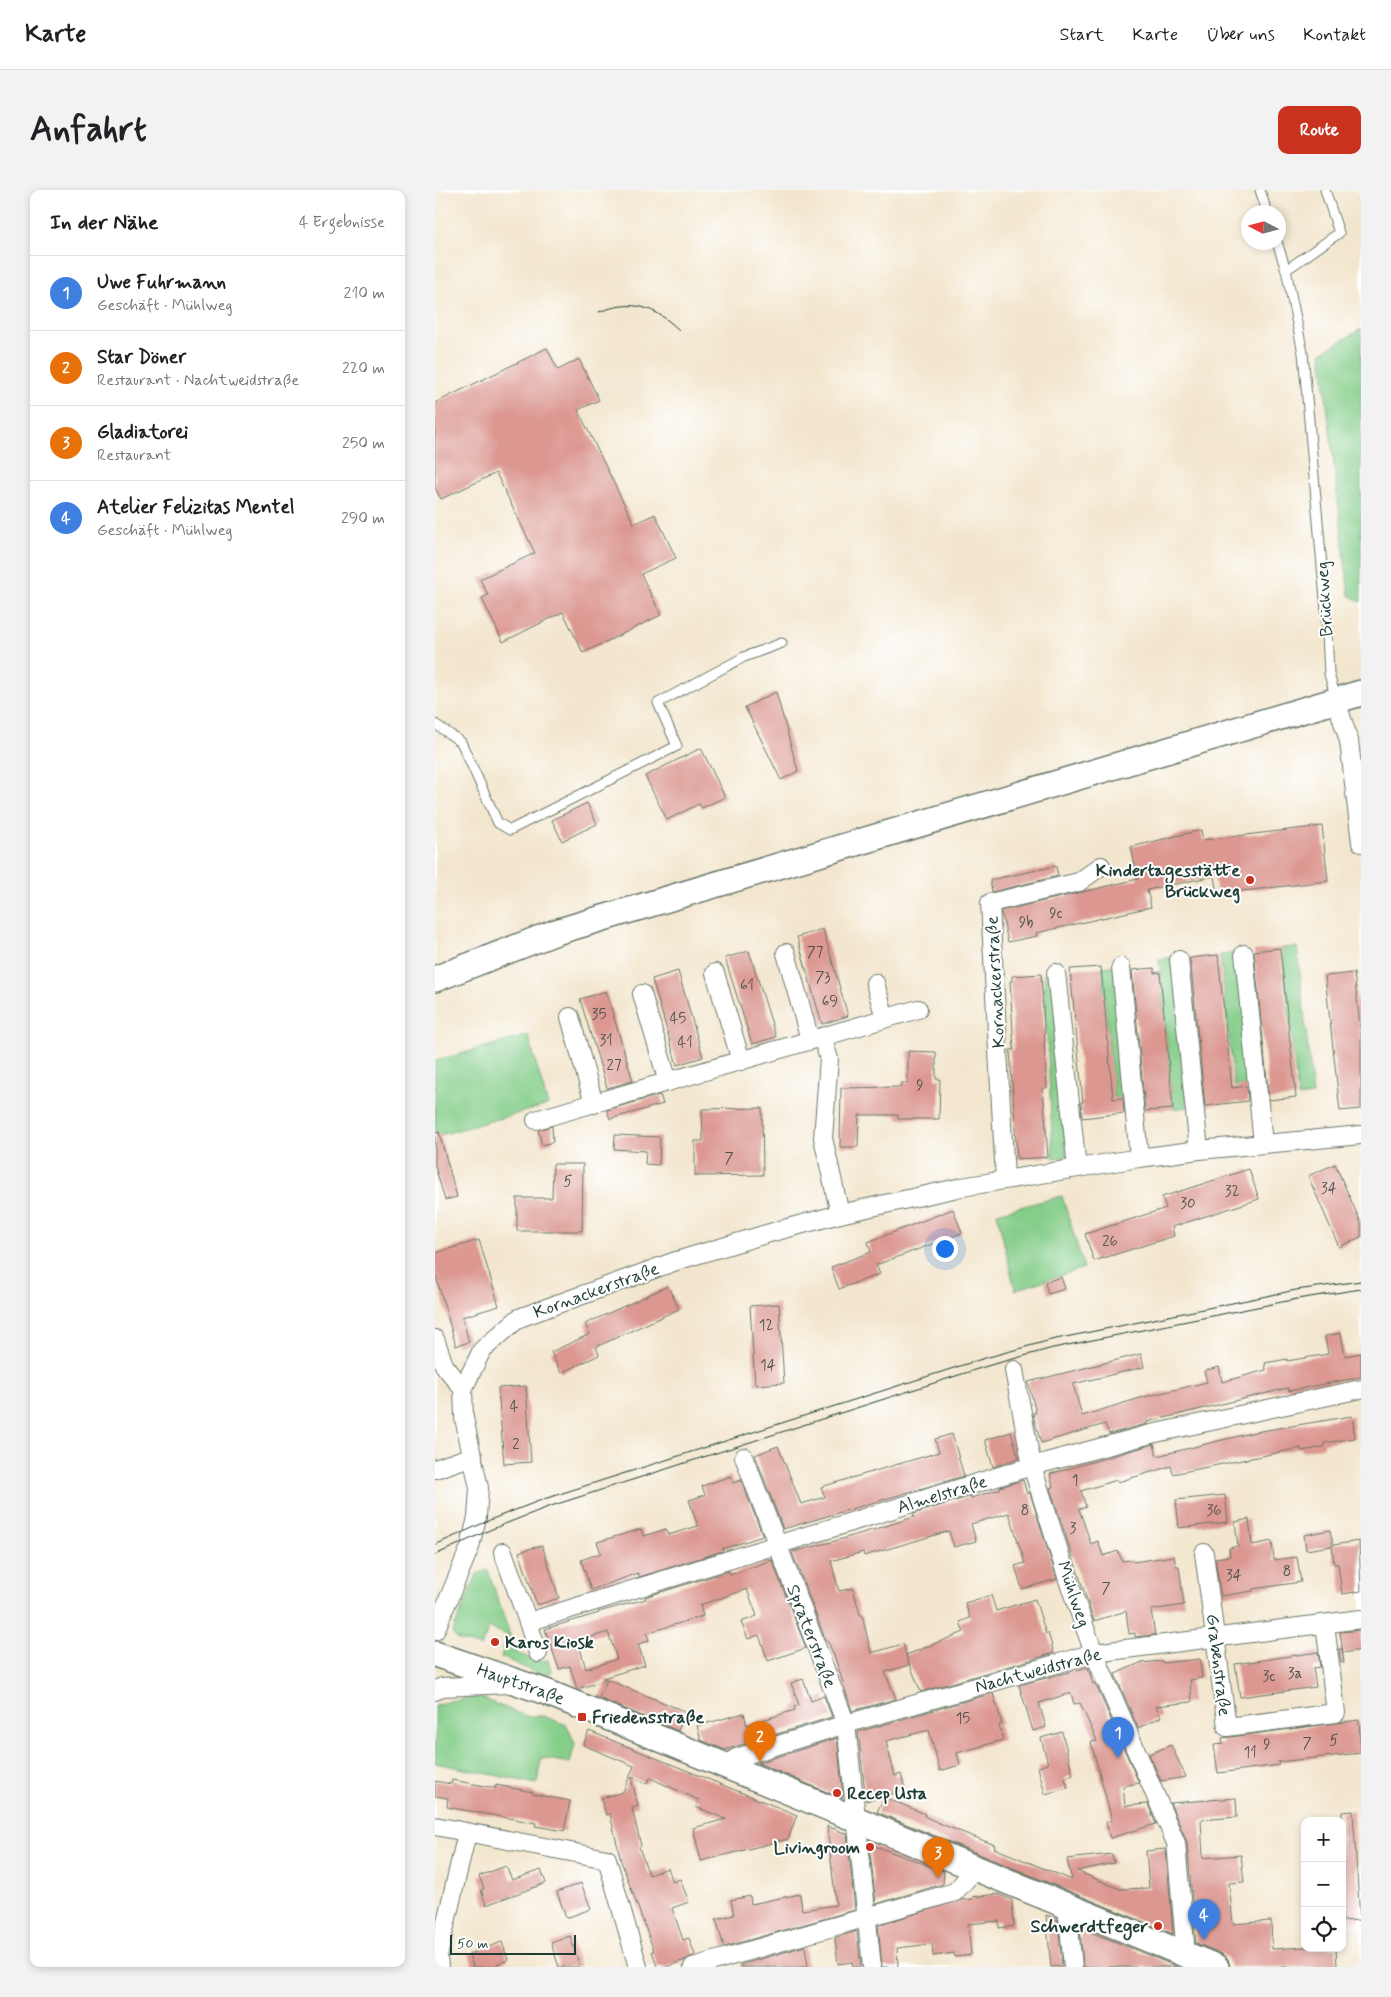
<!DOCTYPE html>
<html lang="de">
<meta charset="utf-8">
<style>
body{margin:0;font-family:Mynerve,sans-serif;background:#f2f2f2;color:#202124}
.controls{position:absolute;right:15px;bottom:15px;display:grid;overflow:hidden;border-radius:10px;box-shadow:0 2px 8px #0003}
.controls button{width:45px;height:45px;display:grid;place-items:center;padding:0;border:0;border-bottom:1px solid #e0e0e0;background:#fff;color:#202124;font:25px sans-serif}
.compass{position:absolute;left:806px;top:15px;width:45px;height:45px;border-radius:50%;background:#fff;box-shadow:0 2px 8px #0003;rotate:276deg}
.scale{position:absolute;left:15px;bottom:12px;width:126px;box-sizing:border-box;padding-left:5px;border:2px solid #1f3d34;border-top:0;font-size:14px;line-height:18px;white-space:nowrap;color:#1f3d34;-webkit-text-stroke:4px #fff;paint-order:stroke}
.you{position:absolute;left:509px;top:1058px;width:18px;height:18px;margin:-12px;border:4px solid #fff;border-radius:50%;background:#1a73e8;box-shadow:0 0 0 8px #1a73e833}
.badge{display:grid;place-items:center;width:32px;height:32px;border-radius:50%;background:#c8321e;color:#fff;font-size:16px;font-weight:700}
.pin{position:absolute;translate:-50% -41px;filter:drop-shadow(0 1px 2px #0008)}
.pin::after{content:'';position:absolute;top:26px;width:18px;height:15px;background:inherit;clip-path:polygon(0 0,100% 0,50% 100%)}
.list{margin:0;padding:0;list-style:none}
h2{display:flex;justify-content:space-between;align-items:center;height:65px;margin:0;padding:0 20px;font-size:21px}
h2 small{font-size:16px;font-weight:400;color:#757577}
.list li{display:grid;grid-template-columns:32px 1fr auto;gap:15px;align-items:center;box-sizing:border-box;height:75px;padding:0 20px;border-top:1px solid #e0e0e0}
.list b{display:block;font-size:19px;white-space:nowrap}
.list p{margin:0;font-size:16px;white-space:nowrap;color:#757577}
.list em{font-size:16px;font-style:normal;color:#757577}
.icon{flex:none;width:28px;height:28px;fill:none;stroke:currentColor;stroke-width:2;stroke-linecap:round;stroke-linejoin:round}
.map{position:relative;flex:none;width:926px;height:1777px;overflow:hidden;border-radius:10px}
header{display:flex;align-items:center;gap:30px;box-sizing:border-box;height:70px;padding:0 25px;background:#fff;border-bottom:1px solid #e0e0e0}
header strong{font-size:24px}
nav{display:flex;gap:28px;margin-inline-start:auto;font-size:18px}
.intro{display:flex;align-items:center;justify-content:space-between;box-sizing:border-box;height:120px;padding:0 30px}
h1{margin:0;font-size:35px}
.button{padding:12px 22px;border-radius:10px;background:#c8321e;color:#fff;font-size:18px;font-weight:700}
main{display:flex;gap:30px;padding:0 30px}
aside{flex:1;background:#fff;border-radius:10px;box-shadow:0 2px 8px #0003}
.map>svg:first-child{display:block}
</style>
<header>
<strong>Karte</strong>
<nav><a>Start</a><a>Karte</a><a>Über uns</a><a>Kontakt</a></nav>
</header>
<div class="intro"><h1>Anfahrt</h1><a class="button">Route</a></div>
<main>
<aside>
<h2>In der Nähe<small>4 Ergebnisse</small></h2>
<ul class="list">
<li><span class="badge" style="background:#3f7fe0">1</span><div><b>Uwe Fuhrmann</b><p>Geschäft · Mühlweg</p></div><em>210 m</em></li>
<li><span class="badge" style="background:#e8710a">2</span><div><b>Star Döner</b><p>Restaurant · Nachtweidstraße</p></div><em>220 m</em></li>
<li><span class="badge" style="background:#e8710a">3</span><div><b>Gladiatorei</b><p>Restaurant</p></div><em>250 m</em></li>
<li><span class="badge" style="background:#3f7fe0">4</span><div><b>Atelier Felizitas Mentel</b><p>Geschäft · Mühlweg</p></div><em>290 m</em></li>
</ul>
</aside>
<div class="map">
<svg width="926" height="1777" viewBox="0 0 926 1777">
<rect width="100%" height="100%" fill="#fff"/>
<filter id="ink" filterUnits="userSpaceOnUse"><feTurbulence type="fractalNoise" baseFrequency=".02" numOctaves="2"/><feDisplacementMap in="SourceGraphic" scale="10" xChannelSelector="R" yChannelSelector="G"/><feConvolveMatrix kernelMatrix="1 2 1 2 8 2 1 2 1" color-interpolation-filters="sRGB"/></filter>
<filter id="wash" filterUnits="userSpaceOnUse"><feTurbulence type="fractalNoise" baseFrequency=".0096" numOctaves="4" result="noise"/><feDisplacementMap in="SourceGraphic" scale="20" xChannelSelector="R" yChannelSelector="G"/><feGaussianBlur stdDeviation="1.12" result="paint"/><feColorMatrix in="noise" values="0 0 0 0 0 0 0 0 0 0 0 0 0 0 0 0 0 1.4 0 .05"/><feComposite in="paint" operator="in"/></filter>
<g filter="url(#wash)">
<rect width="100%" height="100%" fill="#f3e6ce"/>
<g fill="#85ce8a" stroke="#52865f">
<polygon points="926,139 926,412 914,405 886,163"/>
<polygon points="862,757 878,905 863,907 847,758"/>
<polygon points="805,762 819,894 799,896 785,765"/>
<polygon points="739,767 753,917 738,919 724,769"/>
<polygon points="683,775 695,906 679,908 667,777"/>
<polygon points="616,782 632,967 618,968 609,783"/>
<polygon points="93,845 113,915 2,946 0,940 0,871"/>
<polygon points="627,1006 649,1078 580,1100 562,1023"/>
<polygon points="53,1380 81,1463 103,1471 113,1470 117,1482 106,1485 66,1467 73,1445 54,1438 46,1457 23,1450 17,1443 42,1384"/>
<polygon points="44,1507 90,1526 108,1526 132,1535 140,1554 135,1573 106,1568 102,1594 0,1573 0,1516 14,1511"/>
</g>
<g id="blocks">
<g fill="#db9790" fill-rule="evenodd">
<polygon points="112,158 123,180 144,169 164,210 143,220 199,334 220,324 241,368 206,384 226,425 148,463 128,422 68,452 51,417 47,408 53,405 45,389 100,363 61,283 6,309 0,298 0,213"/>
<polygon points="341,502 363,581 346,590 310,517"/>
<polygon points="266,558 290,607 267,618 264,614 232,630 210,586"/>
<polygon points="152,613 162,634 127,651 117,630"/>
<polygon points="887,636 893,691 782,704 779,686 712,700 716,717 601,743 602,746 573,752 566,721 703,689 696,657 766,640 768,650"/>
<polygon points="621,676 623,686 557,702 555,690"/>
<polygon points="388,739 413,826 387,834 362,747"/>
<polygon points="845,758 861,907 834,910 819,761"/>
<polygon points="314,761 341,847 317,854 290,768"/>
<polygon points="783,765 797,898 812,896 813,911 770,916 755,768"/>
<polygon points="666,777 678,909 688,908 689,923 647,928 646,912 648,912 635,779"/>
<polygon points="719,778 719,783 725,782 738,919 710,921 697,780"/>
<polygon points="243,781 268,867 242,875 217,789"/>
<polygon points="919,783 926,843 926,919 905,921 890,786"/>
<polygon points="606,784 610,853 609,853 612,898 608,898 613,967 582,969 575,860 579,860 575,791 577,791 577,786"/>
<polygon points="171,801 198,891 172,898 145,809"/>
<polygon points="473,861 501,862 501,889 505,889 504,929 463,929 463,925 424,925 423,957 405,957 406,898 466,897 466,893 473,893"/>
<polygon points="225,905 228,914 175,929 172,920"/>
<polygon points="327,918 328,985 260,986 260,951 268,951 267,919"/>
<polygon points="117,936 118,952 107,955 103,940"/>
<polygon points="4,942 22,1007 10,1010 0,976 0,943"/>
<polygon points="180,945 225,947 224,975 210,974 211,961 179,959"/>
<polygon points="118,974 148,974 147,1041 82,1041 82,1008 117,1008"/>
<polygon points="900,974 926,1033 926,1047 904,1057 873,986"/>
<polygon points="814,979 824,1009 737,1037 739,1046 659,1071 650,1044 731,1018 727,1007"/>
<polygon points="518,1019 527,1043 441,1075 445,1084 404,1099 396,1077 436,1062 433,1052"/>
<polygon points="44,1050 64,1116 27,1127 34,1152 21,1156 0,1083 0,1063"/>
<polygon points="626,1087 630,1099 613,1104 610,1092"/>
<polygon points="233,1096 244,1119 161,1157 164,1165 126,1183 116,1162 155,1144 150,1134"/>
<polygon points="344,1114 349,1193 320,1195 315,1116"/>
<polygon points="906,1143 910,1166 926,1163 926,1187 854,1201 853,1198 712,1232 712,1234 674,1244 670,1234 606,1253 600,1233 598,1223 601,1223 593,1192 706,1164 709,1177 638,1194 647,1226 705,1208 772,1192 769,1181 784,1177 787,1192 831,1180 830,1173 852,1169 852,1171 893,1164 890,1146"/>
<polygon points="91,1196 96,1272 69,1274 63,1198"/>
<polygon points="917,1226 920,1248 889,1253 889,1257 867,1261 866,1258 738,1284 736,1276 683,1292 682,1290 646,1301 651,1317 644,1319 656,1354 663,1351 668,1366 683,1361 687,1371 697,1370 698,1372 739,1366 741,1376 744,1376 749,1415 716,1420 720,1445 700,1447 700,1443 694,1444 691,1421 659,1431 615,1298 618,1297 615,1284 719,1254 722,1266 820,1242"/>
<polygon points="576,1242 584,1268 558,1277 550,1250"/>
<polygon points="517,1244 529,1286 348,1339 320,1265 343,1256 366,1314 390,1307 386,1297 504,1262 500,1249"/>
<polygon points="296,1286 298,1293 306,1290 328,1346 287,1359 288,1361 204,1387 203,1383 156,1400 146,1370 166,1363 162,1352 206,1339 209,1346 231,1339 233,1345 263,1336 254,1310 270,1305 267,1296"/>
<polygon points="588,1290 592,1304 595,1303 622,1389 587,1399 580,1376 590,1373 574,1323 536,1334 541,1351 519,1357 514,1341 429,1366 428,1362 396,1371 404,1401 418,1398 425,1425 427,1425 436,1463 468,1454 474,1475 450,1482 461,1509 417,1521 400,1468 393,1452 391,1451 357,1362 400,1351 451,1336 479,1327 478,1324 536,1306 536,1308 565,1299 565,1297"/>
<polygon points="790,1305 793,1332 744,1338 741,1310"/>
<polygon points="814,1329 817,1355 837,1351 839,1370 862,1367 866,1392 818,1399 818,1401 786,1406 780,1368 795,1366 794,1358 803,1356 800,1332"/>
<polygon points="895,1340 898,1355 924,1351 926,1401 907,1404 903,1374 899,1374 897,1356 871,1360 869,1345"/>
<polygon points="107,1355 124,1408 102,1415 84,1362"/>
<path d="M 337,1370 L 371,1458 L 333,1471 L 324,1445 L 313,1449 L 306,1432 L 322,1426 L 312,1399 L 265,1415 L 268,1426 L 212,1443 L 214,1451 L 203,1454 L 210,1475 L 168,1488 L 249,1521 L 249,1526 L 243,1541 L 164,1508 L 172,1490 L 142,1499 L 135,1476 L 124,1479 L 110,1439 L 164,1423 L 163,1422 L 211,1409 L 210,1407 L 294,1381 L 295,1385 ZM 173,1442 L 182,1469 L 151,1479 L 143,1451 Z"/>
<polygon points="556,1405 561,1421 600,1409 611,1444 613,1443 619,1463 486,1502 471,1465 529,1442 525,1432 535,1428 530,1413"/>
<polygon points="926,1440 926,1460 908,1463 905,1442"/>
<polygon points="904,1459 907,1459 909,1473 906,1473"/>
<polygon points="883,1462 885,1477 878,1478 881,1497 805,1507 800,1474"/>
<polygon points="765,1469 767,1488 755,1490 757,1512 721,1516 726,1527 703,1538 680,1484 705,1473 727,1471 728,1473"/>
<polygon points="653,1477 658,1494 660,1493 704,1593 688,1596 690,1616 713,1614 721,1634 675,1648 671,1632 677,1630 656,1552 662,1551 645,1513 639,1514 636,1503 604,1513 611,1537 598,1541 584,1495"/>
<polygon points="368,1489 376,1511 389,1506 397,1527 290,1560 266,1550 262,1536 309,1523 312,1535 360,1520 359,1517 364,1515 356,1493"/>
<polygon points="558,1503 567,1534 564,1535 568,1550 522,1563 525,1575 505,1581 494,1540 451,1551 460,1586 466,1584 470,1600 431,1611 423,1542"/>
<polygon points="924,1530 926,1563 843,1572 844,1575 783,1583 779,1555 788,1554 787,1548"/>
<polygon points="154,1541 362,1625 353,1649 266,1671 258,1638 291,1629 261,1617 264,1610 215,1588 212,1594 196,1587 203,1616 197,1618 206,1656 204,1657 214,1685 233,1678 238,1692 245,1689 254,1712 237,1718 248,1750 254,1748 260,1765 250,1770 231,1777 222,1777 217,1761 219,1761 186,1671 175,1624 171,1625 166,1608 188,1602 199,1576 148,1555"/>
<polygon points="627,1542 638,1585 630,1588 633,1598 610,1604 603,1577 613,1574 606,1548"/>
<polygon points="402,1548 408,1606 406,1608 323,1573"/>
<polygon points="736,1555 751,1587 726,1591 714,1564"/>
<polygon points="17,1590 61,1598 61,1595 87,1600 98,1602 98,1604 135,1611 129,1641 100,1636 101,1633 12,1617 13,1608 0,1606 0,1591 16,1594"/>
<polygon points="449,1607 490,1624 489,1626 506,1634 560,1655 559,1658 637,1690 632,1669 677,1664 679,1673 642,1681 685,1699 714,1698 711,1661 731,1659 738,1744 442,1622"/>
<polygon points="801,1608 802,1627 766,1630 768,1668 806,1665 809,1692 794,1693 798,1734 836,1731 837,1759 870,1757 901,1758 902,1777 795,1777 793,1769 787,1764 761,1753 752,1652 735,1613"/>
<polygon points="918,1621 925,1730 907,1731 907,1622"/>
<polygon points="392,1636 412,1644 420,1720 289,1757 281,1729 299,1725 296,1710 315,1706 316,1714 365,1704 367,1720 401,1715"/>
<polygon points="434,1654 509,1681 508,1694 441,1714"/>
<polygon points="71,1676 77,1690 106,1680 111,1693 51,1715 46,1700 49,1699 44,1686"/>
<polygon points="146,1693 156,1719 131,1728 122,1702"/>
<polygon points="563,1704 577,1710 579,1736 564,1738 564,1731 533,1734 536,1765 520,1767 519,1763 498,1766 497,1754 462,1758 463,1777 447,1777 443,1735 526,1710 538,1709 537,1707"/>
<polygon points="611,1725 623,1730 627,1776 616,1777"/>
<polygon points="645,1738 716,1766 742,1777 648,1777"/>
<polygon points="422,1741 426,1777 418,1777 417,1772 403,1774 400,1748"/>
<polygon points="135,1746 145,1777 124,1777 116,1753"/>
<polygon points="67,1752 73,1770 62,1774 63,1777 38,1777 34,1764"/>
<polygon points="370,1756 373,1777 305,1777 305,1775"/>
</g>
</g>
</g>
<g filter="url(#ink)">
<use href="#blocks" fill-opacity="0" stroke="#69786a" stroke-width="1"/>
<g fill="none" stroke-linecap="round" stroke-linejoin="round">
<g stroke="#69786a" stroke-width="11">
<g id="lane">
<polyline points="825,0 832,22"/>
<polyline points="842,52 851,80 868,163 891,421 894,484 901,509"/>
<polyline points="851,80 904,43 890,0"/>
<polyline points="0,534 26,552 63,633 75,640 242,556 223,513 309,467 347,453"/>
</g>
</g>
<g stroke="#69786a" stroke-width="20">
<g id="street">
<polyline points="901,510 914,551 926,653"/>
<polyline points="351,763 375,850"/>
<polyline points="809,764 828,954"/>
<polyline points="744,770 764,960"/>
<polyline points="686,777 704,968"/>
<polyline points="280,783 306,871"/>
<polyline points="621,783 642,978"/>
<polyline points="440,793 450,828"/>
<polyline points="207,804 233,892"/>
<polyline points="135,827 159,914"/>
<polyline points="387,847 394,869 388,948 405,1024"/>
<polyline points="101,930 483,819"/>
<polyline points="570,989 555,713 644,692 666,676"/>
<polyline points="0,1149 9,1175 28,1199"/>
<polyline points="579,1180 597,1276 634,1393 659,1463 741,1653 751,1765"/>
<polyline points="309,1267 411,1534 437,1777"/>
<polyline points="0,1279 38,1266"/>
<polyline points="68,1362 93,1432"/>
<polyline points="769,1363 792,1537 901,1523 890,1434"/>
<polyline points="0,1441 35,1357 42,1327 44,1298 29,1228 28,1199 47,1160 84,1128 241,1071 338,1042 405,1024 527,997 704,968 764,960 926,945"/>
<polyline points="103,1463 93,1432 597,1276 716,1244 926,1199"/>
<polyline points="0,1501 7,1497 73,1494"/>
<polyline points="294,1579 301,1568 411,1534 659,1463 926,1429"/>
<polyline points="0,1636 172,1669 203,1777"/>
<polyline points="632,1717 638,1777"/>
<polyline points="4,1777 3,1766 32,1643"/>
<polyline points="258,1777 520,1702 541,1678"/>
</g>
</g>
<g stroke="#69786a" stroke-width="28">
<g id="secondary">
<polyline points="0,789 121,742 926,503"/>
<path id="s1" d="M 0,1464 L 111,1502 L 781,1777"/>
</g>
</g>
<use href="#lane" stroke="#fff" stroke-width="9"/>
<use href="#street" stroke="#fff" stroke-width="18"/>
<use href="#secondary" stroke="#fff" stroke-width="25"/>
<g stroke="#1f3d34" stroke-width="1">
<path d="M 164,122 C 197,109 219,116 244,140"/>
<polyline points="0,1355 57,1329 109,1309 550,1168 616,1150 861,1100 926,1091"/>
<polyline points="0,1365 57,1339 113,1317 552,1176 618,1158 862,1109 926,1099"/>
</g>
</g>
</g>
<g fill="#c8321e" stroke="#fff" stroke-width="2">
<circle cx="815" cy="690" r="5"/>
<circle cx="60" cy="1452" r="5"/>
<rect x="142" y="1522" width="10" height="10" rx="2.5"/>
<circle cx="402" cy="1603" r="5"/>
<circle cx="435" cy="1657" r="5"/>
<circle cx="723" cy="1736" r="5"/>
</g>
<g text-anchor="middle" stroke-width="4" stroke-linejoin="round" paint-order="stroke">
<g font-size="15" fill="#4e544b">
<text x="621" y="728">9c</text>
<text x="591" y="737">9b</text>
<text x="380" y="767">77</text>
<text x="388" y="792">73</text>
<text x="312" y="800">61</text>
<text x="395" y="816">69</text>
<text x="164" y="829">35</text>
<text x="243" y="833">45</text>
<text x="171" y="855">31</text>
<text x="250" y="857">41</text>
<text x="179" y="880">27</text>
<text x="485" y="900">9</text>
<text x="294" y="973">7</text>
<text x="133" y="996">5</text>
<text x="894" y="1003">34</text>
<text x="797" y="1006">32</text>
<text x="753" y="1018">30</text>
<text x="675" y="1056">26</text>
<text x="331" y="1140">12</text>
<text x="333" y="1180">14</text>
<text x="79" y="1221">4</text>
<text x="81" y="1259">2</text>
<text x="640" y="1295">1</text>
<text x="590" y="1325">8</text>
<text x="779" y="1325">36</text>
<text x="638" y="1343">3</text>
<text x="852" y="1386">8</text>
<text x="799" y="1390">34</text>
<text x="671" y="1403">7</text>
<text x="860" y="1488">3a</text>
<text x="834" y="1491">3c</text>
<text x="528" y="1533">15</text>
<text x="899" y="1555">5</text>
<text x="872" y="1558">7</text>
<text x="832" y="1559">9</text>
<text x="815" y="1567">11</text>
</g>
<g font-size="18" fill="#1f3d34" stroke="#fff">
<text transform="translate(889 409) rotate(-94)" y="6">Brückweg</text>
<text transform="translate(560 792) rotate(-93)" y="6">Kornackerstraße</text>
<text transform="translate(161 1100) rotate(-20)" y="6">Kornackerstraße</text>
<text transform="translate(507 1304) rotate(-17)" y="6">Almelstraße</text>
<text transform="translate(639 1404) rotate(71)" y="6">Mühlweg</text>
<text transform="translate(377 1446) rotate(69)" y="6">Spraterstraße</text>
<text transform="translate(784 1475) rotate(83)" y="6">Grabenstraße</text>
<text transform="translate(603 1480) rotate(-15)" y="6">Nachtweidstraße</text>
<text dy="6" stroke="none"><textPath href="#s1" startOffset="91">Hauptstraße</textPath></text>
</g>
<g font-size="18" font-weight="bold" fill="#1f3d34" stroke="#fff" text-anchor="end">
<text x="805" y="686">Kindertagesstätte<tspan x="805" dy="21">Brückweg</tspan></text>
<text x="70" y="1458" text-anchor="start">Karos Kiosk</text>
<text x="157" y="1533" text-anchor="start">Friedensstraße</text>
<text x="412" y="1609" text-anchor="start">Recep Usta</text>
<text x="425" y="1663">Livingroom</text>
<text x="713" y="1742">Schwerdtfeger</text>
</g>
</g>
</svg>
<div class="controls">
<button>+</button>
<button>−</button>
<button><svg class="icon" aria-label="locate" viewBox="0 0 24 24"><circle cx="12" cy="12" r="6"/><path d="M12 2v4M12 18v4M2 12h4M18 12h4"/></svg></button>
</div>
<svg class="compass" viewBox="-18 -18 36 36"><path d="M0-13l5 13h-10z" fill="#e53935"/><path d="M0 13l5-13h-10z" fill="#757577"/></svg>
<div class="scale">50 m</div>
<div class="you"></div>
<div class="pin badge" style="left:683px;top:1568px;background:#3f7fe0">1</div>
<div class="pin badge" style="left:325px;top:1572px;background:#e8710a">2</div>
<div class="pin badge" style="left:503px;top:1688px;background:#e8710a">3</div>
<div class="pin badge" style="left:769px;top:1750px;background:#3f7fe0">4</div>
</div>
</main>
